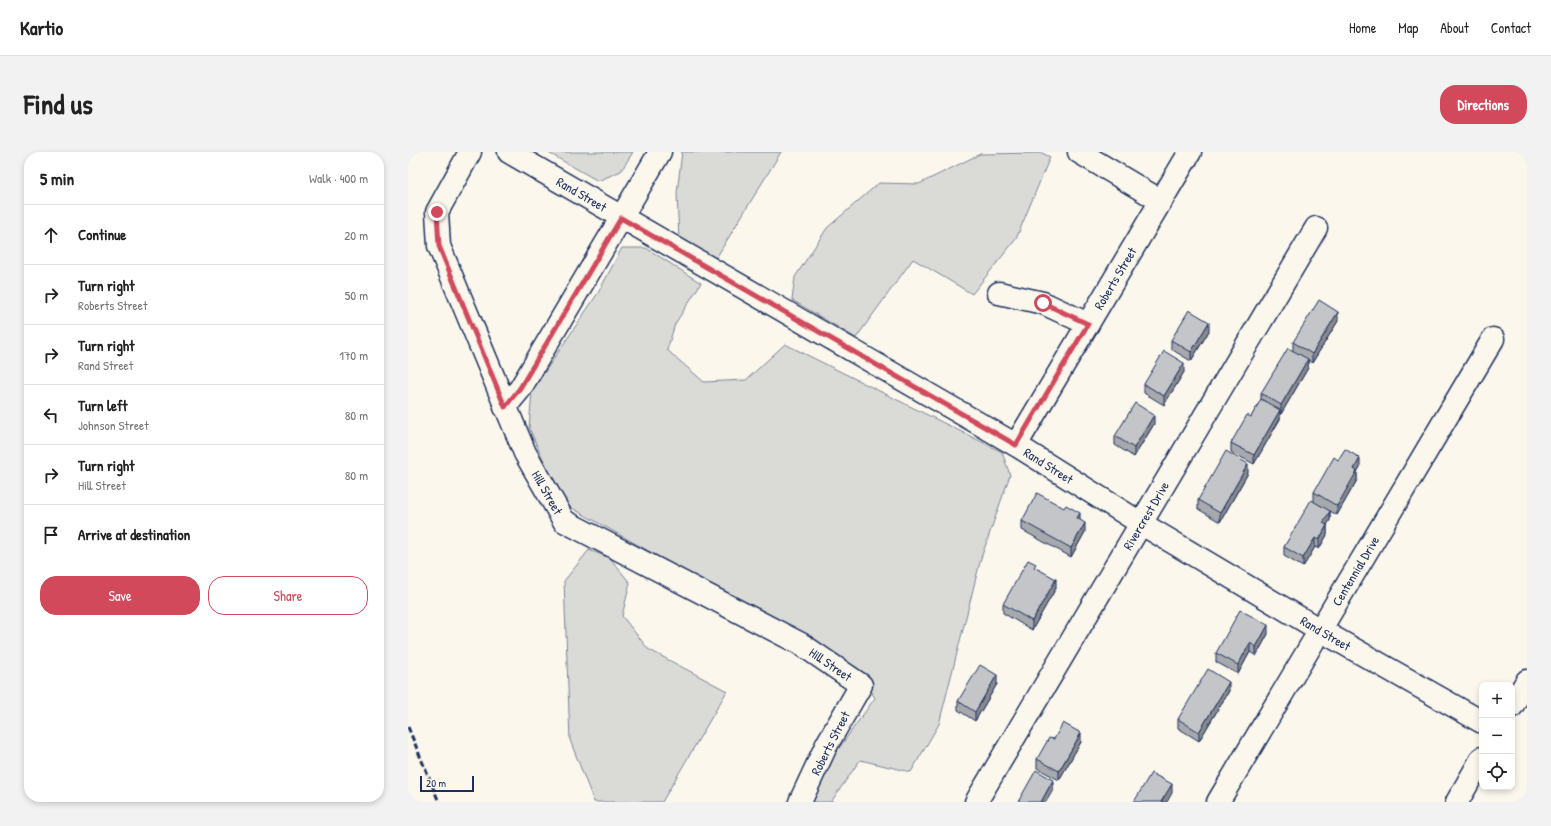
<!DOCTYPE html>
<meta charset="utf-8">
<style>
body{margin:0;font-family:"Patrick Hand",sans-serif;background:#f2f2f2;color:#222}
.controls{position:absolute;right:12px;bottom:12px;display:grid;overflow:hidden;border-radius:8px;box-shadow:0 2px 6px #0003}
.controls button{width:36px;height:36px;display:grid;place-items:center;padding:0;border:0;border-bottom:1px solid #e0e0e0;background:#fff;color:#222;font:20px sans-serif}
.scale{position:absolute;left:12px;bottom:10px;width:54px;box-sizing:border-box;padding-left:4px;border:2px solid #1b2f5e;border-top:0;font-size:11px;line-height:14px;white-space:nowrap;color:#1b2f5e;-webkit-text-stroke:3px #fbf7ec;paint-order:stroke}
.stop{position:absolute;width:12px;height:12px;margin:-9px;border:3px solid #d1495b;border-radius:50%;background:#fff}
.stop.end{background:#d1495b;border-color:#fff;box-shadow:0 1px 4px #0008}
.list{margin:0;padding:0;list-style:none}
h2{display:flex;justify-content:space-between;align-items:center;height:52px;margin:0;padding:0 16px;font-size:17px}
h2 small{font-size:13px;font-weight:400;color:#767676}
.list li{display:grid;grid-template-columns:26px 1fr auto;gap:12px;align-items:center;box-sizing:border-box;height:60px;padding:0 16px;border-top:1px solid #e0e0e0}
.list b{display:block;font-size:15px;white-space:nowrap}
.list p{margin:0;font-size:13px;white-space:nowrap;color:#767676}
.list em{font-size:13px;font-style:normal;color:#767676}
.actions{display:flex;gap:8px;padding:12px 16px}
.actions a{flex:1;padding:9px 0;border:1px solid #d1495b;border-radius:16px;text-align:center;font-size:14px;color:#d1495b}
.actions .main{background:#d1495b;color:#fff}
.icon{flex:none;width:22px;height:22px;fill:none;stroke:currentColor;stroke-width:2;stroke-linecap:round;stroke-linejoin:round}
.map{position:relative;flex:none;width:1119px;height:650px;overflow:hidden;border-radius:16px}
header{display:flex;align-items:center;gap:24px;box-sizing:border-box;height:56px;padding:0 20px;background:#fff;border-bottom:1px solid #e0e0e0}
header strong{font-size:19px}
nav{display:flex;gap:22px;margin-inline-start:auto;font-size:14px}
.intro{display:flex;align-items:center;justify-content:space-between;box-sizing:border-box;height:96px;padding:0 24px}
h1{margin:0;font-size:28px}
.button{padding:10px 18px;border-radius:16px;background:#d1495b;color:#fff;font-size:14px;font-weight:700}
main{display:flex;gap:24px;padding:0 24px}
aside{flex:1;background:#fff;border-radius:16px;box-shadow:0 2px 6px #0003}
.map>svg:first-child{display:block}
</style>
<header>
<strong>Kartio</strong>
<nav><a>Home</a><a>Map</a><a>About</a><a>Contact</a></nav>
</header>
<div class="intro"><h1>Find us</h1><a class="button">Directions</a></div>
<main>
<aside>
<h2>5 min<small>Walk · 400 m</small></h2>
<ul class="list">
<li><svg class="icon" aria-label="ahead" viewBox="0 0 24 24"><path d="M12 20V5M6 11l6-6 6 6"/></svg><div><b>Continue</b></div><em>20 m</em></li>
<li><svg class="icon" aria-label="right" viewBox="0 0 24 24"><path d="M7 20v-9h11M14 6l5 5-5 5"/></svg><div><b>Turn right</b><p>Roberts Street</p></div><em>50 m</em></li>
<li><svg class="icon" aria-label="right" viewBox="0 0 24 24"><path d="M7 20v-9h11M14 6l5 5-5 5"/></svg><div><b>Turn right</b><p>Rand Street</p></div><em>170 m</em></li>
<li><svg class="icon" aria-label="left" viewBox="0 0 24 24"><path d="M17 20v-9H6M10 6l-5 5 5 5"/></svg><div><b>Turn left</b><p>Johnson Street</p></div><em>80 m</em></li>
<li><svg class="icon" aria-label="right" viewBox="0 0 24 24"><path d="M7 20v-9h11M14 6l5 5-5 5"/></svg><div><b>Turn right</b><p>Hill Street</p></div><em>80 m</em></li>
<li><svg class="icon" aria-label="arrive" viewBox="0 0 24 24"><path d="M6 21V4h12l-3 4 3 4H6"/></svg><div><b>Arrive at destination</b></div></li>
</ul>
<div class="actions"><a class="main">Save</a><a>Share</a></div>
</aside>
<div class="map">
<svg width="1119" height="650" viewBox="0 0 1119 650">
<rect width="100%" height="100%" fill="#fbf7ec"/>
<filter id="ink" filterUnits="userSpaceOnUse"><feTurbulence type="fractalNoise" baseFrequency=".025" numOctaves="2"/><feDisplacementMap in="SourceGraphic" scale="8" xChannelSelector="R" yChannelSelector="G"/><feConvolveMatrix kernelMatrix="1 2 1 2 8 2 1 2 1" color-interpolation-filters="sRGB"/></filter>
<g filter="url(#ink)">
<g fill="#dadad7" stroke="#7a849a">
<polygon points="139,0 225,0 213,19 190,29"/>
<polygon points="274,0 373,0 305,111 271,88 269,41"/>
<polygon points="634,1 642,5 608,87 564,142 505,107 448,186 384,148 387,125 419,76 471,31 511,32 572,2"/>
<polygon points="214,96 238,96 293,131 267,172 259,198 296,230 338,228 377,192 594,300 602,323 573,406 531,572 503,620 452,608 423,650 399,650 426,603 467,546 449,516 155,351 121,276 124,239 190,141"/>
<polygon points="181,398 202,406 222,431 214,464 240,497 319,539 254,650 186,650 162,588 156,429"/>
</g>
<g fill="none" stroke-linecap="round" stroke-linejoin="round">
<g stroke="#1b2f5e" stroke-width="25">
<g id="minor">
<path id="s1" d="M 62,0 L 29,60 L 31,94 L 117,301 L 156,369 L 393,492 L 453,533 L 419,592 L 392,650"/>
<path id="s2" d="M 101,0 L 608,293 L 734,372 L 912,478 L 1074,570"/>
<polyline points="671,0 753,49"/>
<polyline points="591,141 635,151 680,172"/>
<polyline points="97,255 112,237 252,0"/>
<path id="s3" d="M 608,293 L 782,0"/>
<polyline points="1104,554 1119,529"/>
<path id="s4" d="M 568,650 L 908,76"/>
<path id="s5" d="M 810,650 L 1085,187"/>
<polyline points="1049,650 1074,606"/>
</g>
</g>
<use href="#minor" stroke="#fbf7ec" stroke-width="22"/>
<polyline stroke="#1b2f5e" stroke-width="3" stroke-dasharray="6 3" stroke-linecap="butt" points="0,575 31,650"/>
</g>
<g fill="#a8a9ad" stroke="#1b2f5e">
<polygon points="930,169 904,211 900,208 900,216 873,262 872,261 872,267 846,312 823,300 823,291 843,265 853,248 853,241 885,198 885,190"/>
<polygon points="801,179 783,209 763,197 763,188"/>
<polygon points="776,220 756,253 736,241 736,232"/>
<polygon points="746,272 726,305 707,293 707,284"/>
<polygon points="930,308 952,315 949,320 949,328 929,363 922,359 922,368 919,373 919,383 911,397 907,395 895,415 876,404 876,395 906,349 906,340"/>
<polygon points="840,321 812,370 790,357 790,348"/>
<polygon points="672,368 677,380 663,405 614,378 614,369"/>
<polygon points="628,416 648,436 624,478 595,461 595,452"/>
<polygon points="860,482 848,504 842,500 830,522 808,510 808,501"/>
<polygon points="589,532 567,569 550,558 550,549"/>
<polygon points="821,539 791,589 770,576 770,567"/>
<polygon points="646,587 673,590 651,628 629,616 629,607"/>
</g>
<g fill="#888a8d" stroke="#1b2f5e">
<polygon points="930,160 930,169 904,211 904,202"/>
<polygon points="801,170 801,179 783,209 783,200"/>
<polygon points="900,207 900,216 873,262 873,253"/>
<polygon points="776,211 776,220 756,253 756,244"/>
<polygon points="872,258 872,267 846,312 846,303"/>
<polygon points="746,263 746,272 726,305 726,296"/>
<polygon points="952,306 952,315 949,320 949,328 929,363 929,354 946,317"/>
<polygon points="840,312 840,321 812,370 812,361"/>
<polygon points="922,359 922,368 915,380 915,371"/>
<polygon points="672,361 672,370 669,366"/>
<polygon points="677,371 677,380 663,405 663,396"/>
<polygon points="919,373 919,383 911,397 911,388"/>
<polygon points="907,386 907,395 895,415 895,406"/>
<polygon points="648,427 648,436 624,478 624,469"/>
<polygon points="860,473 860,482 848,504 848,495"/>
<polygon points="842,491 842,500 830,522 830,513"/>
<polygon points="589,523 589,532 567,569 567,560"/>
<polygon points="821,530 821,539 791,589 791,580"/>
<polygon points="673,581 673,590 651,628 651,619"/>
<polygon points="645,628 645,638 638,650 633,650"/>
<polygon points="764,632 764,641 759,650 753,650"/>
</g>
<g fill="#c3c5c9" stroke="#1b2f5e">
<polygon points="911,148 930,160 904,202 885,190"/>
<polygon points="781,158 801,170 783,200 763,188"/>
<polygon points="880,196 900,207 873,253 853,241"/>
<polygon points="756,199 776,211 756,244 736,232"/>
<polygon points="853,247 872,258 846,303 823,291 839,263 843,265"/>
<polygon points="727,251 746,263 726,296 707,284"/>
<polygon points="937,297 952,306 946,317 949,319 929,354 906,340 926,305 930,308"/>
<polygon points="818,299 840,312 812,361 790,348"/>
<polygon points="629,341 656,356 658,353 672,361 669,366 677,371 663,396 614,369"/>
<polygon points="903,348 922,359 915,371 919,373 911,388 907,386 895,406 876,395"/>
<polygon points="620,408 628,412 626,415 648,427 624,469 595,452"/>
<polygon points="832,458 860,473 848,495 842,491 830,513 808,501"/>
<polygon points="572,513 589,523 567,560 550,549"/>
<polygon points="800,517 821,530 791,580 770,567"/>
<polygon points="655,571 673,581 651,619 629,607 641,586 646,587"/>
<polygon points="628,618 645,628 633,650 610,650"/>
<polygon points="743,621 764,632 753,650 726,650"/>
</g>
</g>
<g fill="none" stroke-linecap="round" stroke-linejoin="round" filter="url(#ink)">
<polyline stroke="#d1495b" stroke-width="5" points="29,60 31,94 97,255 112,236 213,66 608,293 680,172 635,151"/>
</g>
<g text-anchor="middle" stroke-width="4" stroke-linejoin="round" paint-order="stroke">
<g font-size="13" fill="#1b2f5e" stroke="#fbf7ec">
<text dy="5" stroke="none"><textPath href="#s2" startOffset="84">Rand Street</textPath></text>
<text dy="5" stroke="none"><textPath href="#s3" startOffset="194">Roberts Street</textPath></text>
<text dy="5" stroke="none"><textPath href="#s2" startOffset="624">Rand Street</textPath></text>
<text dy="5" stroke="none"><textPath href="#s1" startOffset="372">Hill Street</textPath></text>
<text dy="5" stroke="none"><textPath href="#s4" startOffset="333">Rivercrest Drive</textPath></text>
<text dy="5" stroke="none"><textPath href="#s5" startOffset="269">Centennial Drive</textPath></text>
<text dy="5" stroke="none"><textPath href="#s2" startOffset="948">Rand Street</textPath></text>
<text dy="5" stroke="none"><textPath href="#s1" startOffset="708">Hill Street</textPath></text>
<text transform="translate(422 591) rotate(-63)" y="5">Roberts Street</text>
</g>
</g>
</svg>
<div class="controls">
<button>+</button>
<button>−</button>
<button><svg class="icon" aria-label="locate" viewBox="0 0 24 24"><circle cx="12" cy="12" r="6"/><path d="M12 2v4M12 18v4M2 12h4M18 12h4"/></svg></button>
</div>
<div class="scale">20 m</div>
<div class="stop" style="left:635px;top:151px"></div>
<div class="stop end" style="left:29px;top:60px"></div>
</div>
</main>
